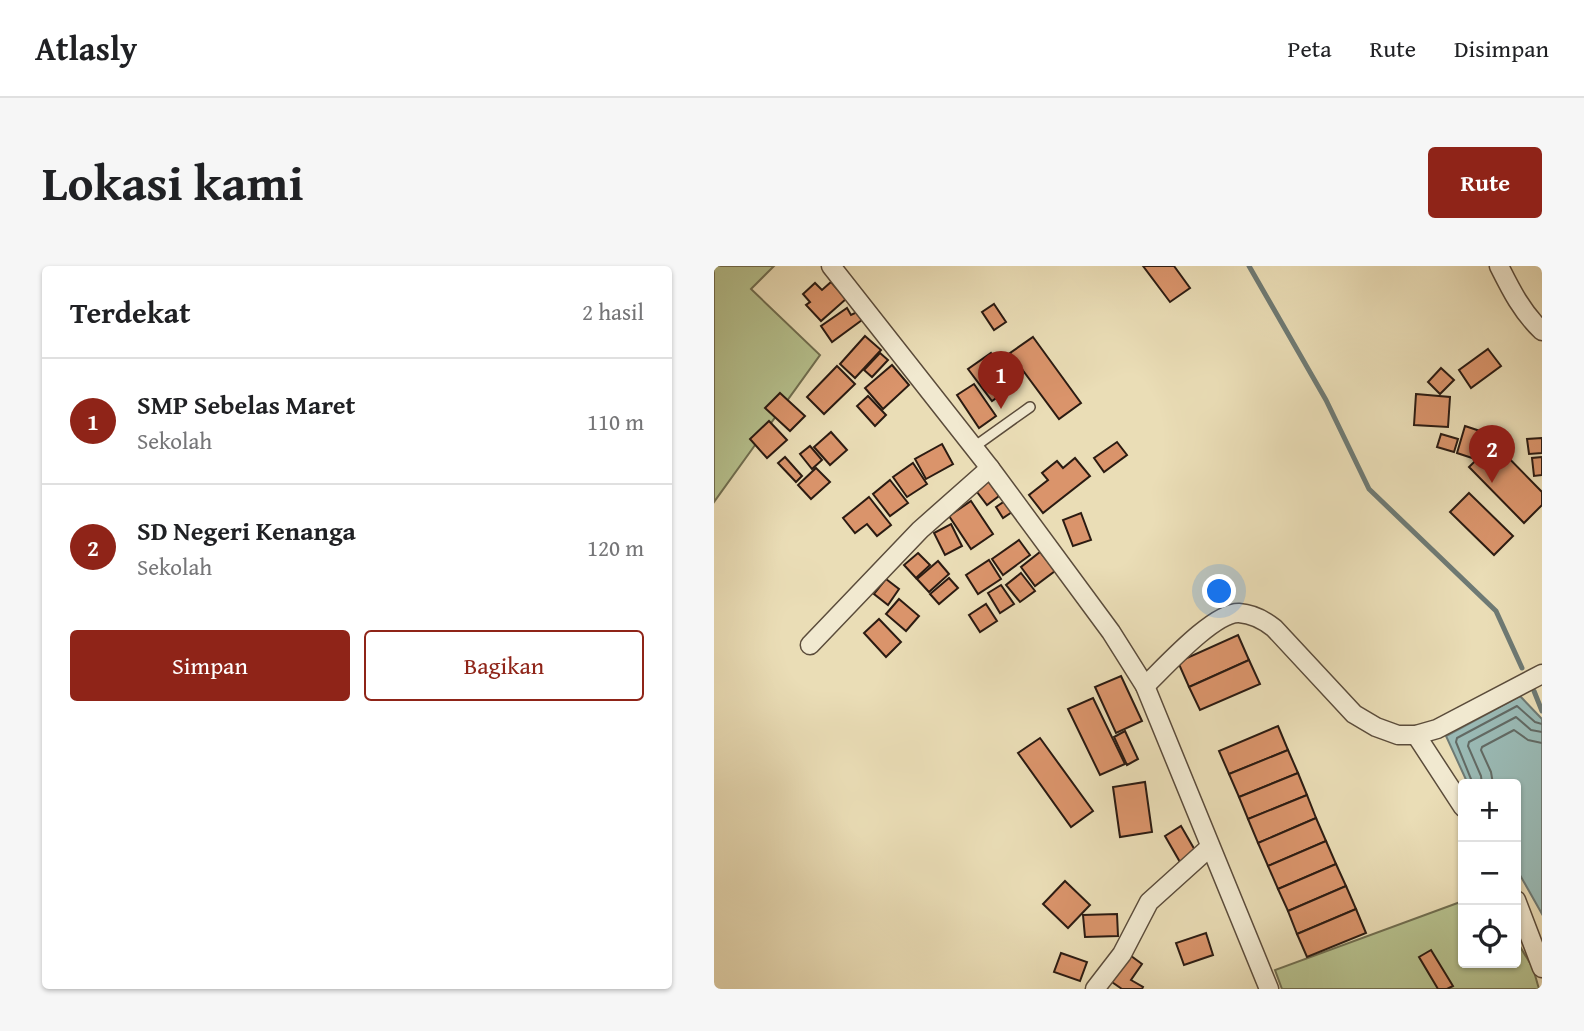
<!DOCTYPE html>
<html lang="id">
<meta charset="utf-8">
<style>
body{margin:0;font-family:"Gentium Book Plus",serif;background:#f6f6f6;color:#202124}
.controls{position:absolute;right:21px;bottom:21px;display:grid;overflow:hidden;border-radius:7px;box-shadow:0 2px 5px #0004}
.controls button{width:63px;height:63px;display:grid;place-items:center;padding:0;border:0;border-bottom:2px solid #e0e0e0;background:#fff;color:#202124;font:35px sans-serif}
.you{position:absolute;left:506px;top:326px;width:24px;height:24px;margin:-18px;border:5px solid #fff;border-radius:50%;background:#1a73e8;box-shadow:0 0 0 10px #1a73e833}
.badge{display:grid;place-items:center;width:46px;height:46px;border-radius:50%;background:#8f2418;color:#fff;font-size:23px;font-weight:700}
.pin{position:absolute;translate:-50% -58px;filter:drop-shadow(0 2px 4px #0008)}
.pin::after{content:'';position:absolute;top:37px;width:24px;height:21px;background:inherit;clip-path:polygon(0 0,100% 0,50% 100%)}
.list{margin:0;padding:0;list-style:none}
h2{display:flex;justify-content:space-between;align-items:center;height:91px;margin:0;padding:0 28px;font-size:30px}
h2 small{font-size:23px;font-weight:400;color:#757577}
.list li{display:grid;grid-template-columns:46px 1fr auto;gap:21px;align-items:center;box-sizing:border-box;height:126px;padding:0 28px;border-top:2px solid #e0e0e0}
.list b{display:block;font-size:26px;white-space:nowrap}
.list p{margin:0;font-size:23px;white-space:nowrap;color:#757577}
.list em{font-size:23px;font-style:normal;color:#757577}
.actions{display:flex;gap:14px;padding:21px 28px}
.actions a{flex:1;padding:16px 0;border:2px solid #8f2418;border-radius:7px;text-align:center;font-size:24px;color:#8f2418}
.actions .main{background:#8f2418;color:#fff}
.icon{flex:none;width:38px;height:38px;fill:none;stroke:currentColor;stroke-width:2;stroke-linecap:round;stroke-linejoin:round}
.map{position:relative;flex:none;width:828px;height:723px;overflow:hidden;border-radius:7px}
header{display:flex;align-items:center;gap:42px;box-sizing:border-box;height:98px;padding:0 35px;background:#fff;border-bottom:2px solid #e0e0e0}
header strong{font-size:33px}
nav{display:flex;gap:38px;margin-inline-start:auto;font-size:24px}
.intro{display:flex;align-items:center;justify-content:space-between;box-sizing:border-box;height:168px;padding:0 42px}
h1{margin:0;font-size:49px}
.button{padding:18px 32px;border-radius:7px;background:#8f2418;color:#fff;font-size:24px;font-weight:700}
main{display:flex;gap:42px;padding:0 42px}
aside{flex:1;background:#fff;border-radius:7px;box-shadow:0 2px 5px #0004}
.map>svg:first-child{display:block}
</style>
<header>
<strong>Atlasly</strong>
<nav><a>Peta</a><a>Rute</a><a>Disimpan</a></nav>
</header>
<div class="intro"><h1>Lokasi kami</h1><a class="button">Rute</a></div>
<main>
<aside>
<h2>Terdekat<small>2 hasil</small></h2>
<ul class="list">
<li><span class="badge">1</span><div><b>SMP Sebelas Maret</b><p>Sekolah</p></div><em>110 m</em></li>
<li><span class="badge">2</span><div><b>SD Negeri Kenanga</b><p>Sekolah</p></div><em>120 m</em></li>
</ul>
<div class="actions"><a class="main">Simpan</a><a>Bagikan</a></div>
</aside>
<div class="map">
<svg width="828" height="723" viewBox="0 0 828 723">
<rect width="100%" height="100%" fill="#eaddb6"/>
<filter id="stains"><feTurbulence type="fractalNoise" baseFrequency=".00286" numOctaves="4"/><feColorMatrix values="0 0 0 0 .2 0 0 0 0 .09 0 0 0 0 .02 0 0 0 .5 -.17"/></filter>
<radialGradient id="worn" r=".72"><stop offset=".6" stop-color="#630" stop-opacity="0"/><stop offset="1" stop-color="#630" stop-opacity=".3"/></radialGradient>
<g fill="#b6c18e" stroke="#706e50" stroke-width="2">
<polygon points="0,0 60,0 37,23 106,89 0,236"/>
<polygon points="749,635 749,697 802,697 802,674 819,702 825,723 568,723 561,704"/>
</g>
<polygon fill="#9abab5" stroke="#6e7a74" stroke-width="2" points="806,430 828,453 828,648 802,602 802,518 754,518 732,470"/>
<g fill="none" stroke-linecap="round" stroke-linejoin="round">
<g stroke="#626a64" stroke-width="2">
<polyline points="759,518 742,476 743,472 803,440 821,456 828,458"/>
<polyline points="768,518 767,510 754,480 755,476 802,451 817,464 828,466"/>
<polyline points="779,518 777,506 767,484 768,481 800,464 814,474 828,477"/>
</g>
<g stroke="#6e7a74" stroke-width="5">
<polyline points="535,0 612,134 655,223 782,345 808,402"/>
<polyline points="820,425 828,445"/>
</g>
</g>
<g fill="#da946b" stroke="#2b1b12" stroke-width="2">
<polygon points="429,0 460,0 476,22 456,36"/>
<polygon points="117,16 132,33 107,55 92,39 96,36 89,28 101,17 108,24"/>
<polygon points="280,38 292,56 280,64 268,46"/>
<polygon points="133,42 137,49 143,46 148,54 118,76 107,60"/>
<polygon points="151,70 167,84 141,112 126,98"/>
<polygon points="319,71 367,137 345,153 296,87"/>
<polygon points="774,83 787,100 757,122 745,104"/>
<polygon points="166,87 174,94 158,111 150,104"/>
<polygon points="277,87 285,98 293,91 304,106 295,113 300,119 278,135 254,103"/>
<polygon points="178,99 195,119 169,143 151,122"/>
<polygon points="123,100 141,118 110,148 93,131"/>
<polygon points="727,102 740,114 726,128 714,116"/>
<polygon points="260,118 282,150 265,162 243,129"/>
<polygon points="66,127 91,150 76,165 51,142"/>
<polygon points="702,128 736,131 734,161 700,159"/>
<polygon points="154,130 172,149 161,160 143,140"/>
<polygon points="55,155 73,174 53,192 36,173"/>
<polygon points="751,160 769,166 761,193 743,187"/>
<polygon points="117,166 133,184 116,199 100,181"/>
<polygon points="727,168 744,173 740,186 723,181"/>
<polygon points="828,172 828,187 815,188 813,173"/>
<polygon points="403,176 413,189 390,206 380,192"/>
<polygon points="780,177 828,226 828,239 810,257 755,201"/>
<polygon points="228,178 239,198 212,213 201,193"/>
<polygon points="96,180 108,194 98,203 86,188"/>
<polygon points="71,191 88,210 82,216 64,197"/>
<polygon points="828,191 828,209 820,210 818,192"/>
<polygon points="361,192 376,210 329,247 315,229 334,214 328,207 343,195 349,202"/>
<polygon points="199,197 213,218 193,231 179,211"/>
<polygon points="102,202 116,216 97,233 84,219"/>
<polygon points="273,213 285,230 273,239 260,222"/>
<polygon points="176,214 194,237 176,250 159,228"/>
<polygon points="755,227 799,270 780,289 736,246"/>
<polygon points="155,231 177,259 163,270 153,258 141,267 129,252"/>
<polygon points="257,235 279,268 257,283 235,250"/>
<polygon points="291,235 298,246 289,252 282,241"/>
<polygon points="367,247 377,274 359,280 349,254"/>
<polygon points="237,258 248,280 231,289 220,267"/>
<polygon points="305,274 316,289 289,309 278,293"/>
<polygon points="326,286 341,305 321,320 307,301"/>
<polygon points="204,287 216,299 202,312 190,299"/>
<polygon points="275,294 287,313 264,328 252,309"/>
<polygon points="224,295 235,308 215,326 203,313"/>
<polygon points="307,307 321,325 306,336 292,319"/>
<polygon points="235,312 244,322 225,338 216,328"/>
<polygon points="172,313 185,323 174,339 160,328"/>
<polygon points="287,319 300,338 286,347 274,327"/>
<polygon points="185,333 205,350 192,365 172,348"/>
<polygon points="272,338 283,355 266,366 255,349"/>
<polygon points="165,353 187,376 172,391 150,367"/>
<polygon points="524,369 535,394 475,421 464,396"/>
<polygon points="535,394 546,418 486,444 475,421"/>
<polygon points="407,410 428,455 402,467 381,421"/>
<polygon points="379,432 411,498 386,509 354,443"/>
<polygon points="564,460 574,484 515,508 505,485"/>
<polygon points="411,465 424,493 413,499 400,471"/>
<polygon points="326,472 379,545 357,561 304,487"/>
<polygon points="574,484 584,507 525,531 515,508"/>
<polygon points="584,507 593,529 534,553 525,531"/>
<polygon points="431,516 438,566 406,571 399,521"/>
<polygon points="593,529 602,552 544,577 534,553"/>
<polygon points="602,552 612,575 554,600 544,577"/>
<polygon points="467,560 482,586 466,596 451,570"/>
<polygon points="612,575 622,598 564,623 554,600"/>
<polygon points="622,598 632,620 574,645 564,623"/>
<polygon points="351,615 376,639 354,662 329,638"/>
<polygon points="632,620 642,643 583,668 574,645"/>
<polygon points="642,643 652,667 593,691 583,668"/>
<polygon points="403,648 404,670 371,671 369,649"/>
<polygon points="492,667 499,689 470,699 462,677"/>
<polygon points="717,684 739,720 733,723 724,723 705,691"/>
<polygon points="347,687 373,696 366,715 340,706"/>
<polygon points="413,687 428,698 417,714 429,721 428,723 408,723 395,714"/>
</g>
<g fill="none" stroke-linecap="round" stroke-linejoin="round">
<g stroke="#5b4c3b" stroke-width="12">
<polyline id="lane" points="260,181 316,141"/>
</g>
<g stroke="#5b4c3b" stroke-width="21">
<g id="street">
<polyline points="117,0 276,202 397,366 431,420 555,723"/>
<path d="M 785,0 C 797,24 808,46 828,65"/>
<polyline points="96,379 206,264 276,202"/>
<path d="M 431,420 C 450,402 500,346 525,347 C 539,348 550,354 560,362 L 640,448 L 662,461 L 684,469 L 702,469 L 723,463 L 828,408"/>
<polyline points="702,469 749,541"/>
<polyline points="802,634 828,702"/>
<polyline points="381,723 408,688 435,636 496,581"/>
</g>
</g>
<use href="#lane" stroke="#f1e9d0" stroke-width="9"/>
<use href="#street" stroke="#f1e9d0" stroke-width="18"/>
</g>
<rect width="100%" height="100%" filter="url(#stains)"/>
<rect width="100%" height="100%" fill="url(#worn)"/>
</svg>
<div class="controls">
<button>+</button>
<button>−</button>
<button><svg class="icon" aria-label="locate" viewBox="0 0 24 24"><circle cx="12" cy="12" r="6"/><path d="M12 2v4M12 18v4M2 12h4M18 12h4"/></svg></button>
</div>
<div class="you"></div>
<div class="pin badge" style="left:287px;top:143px">1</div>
<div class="pin badge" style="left:778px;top:217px">2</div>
</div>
</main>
